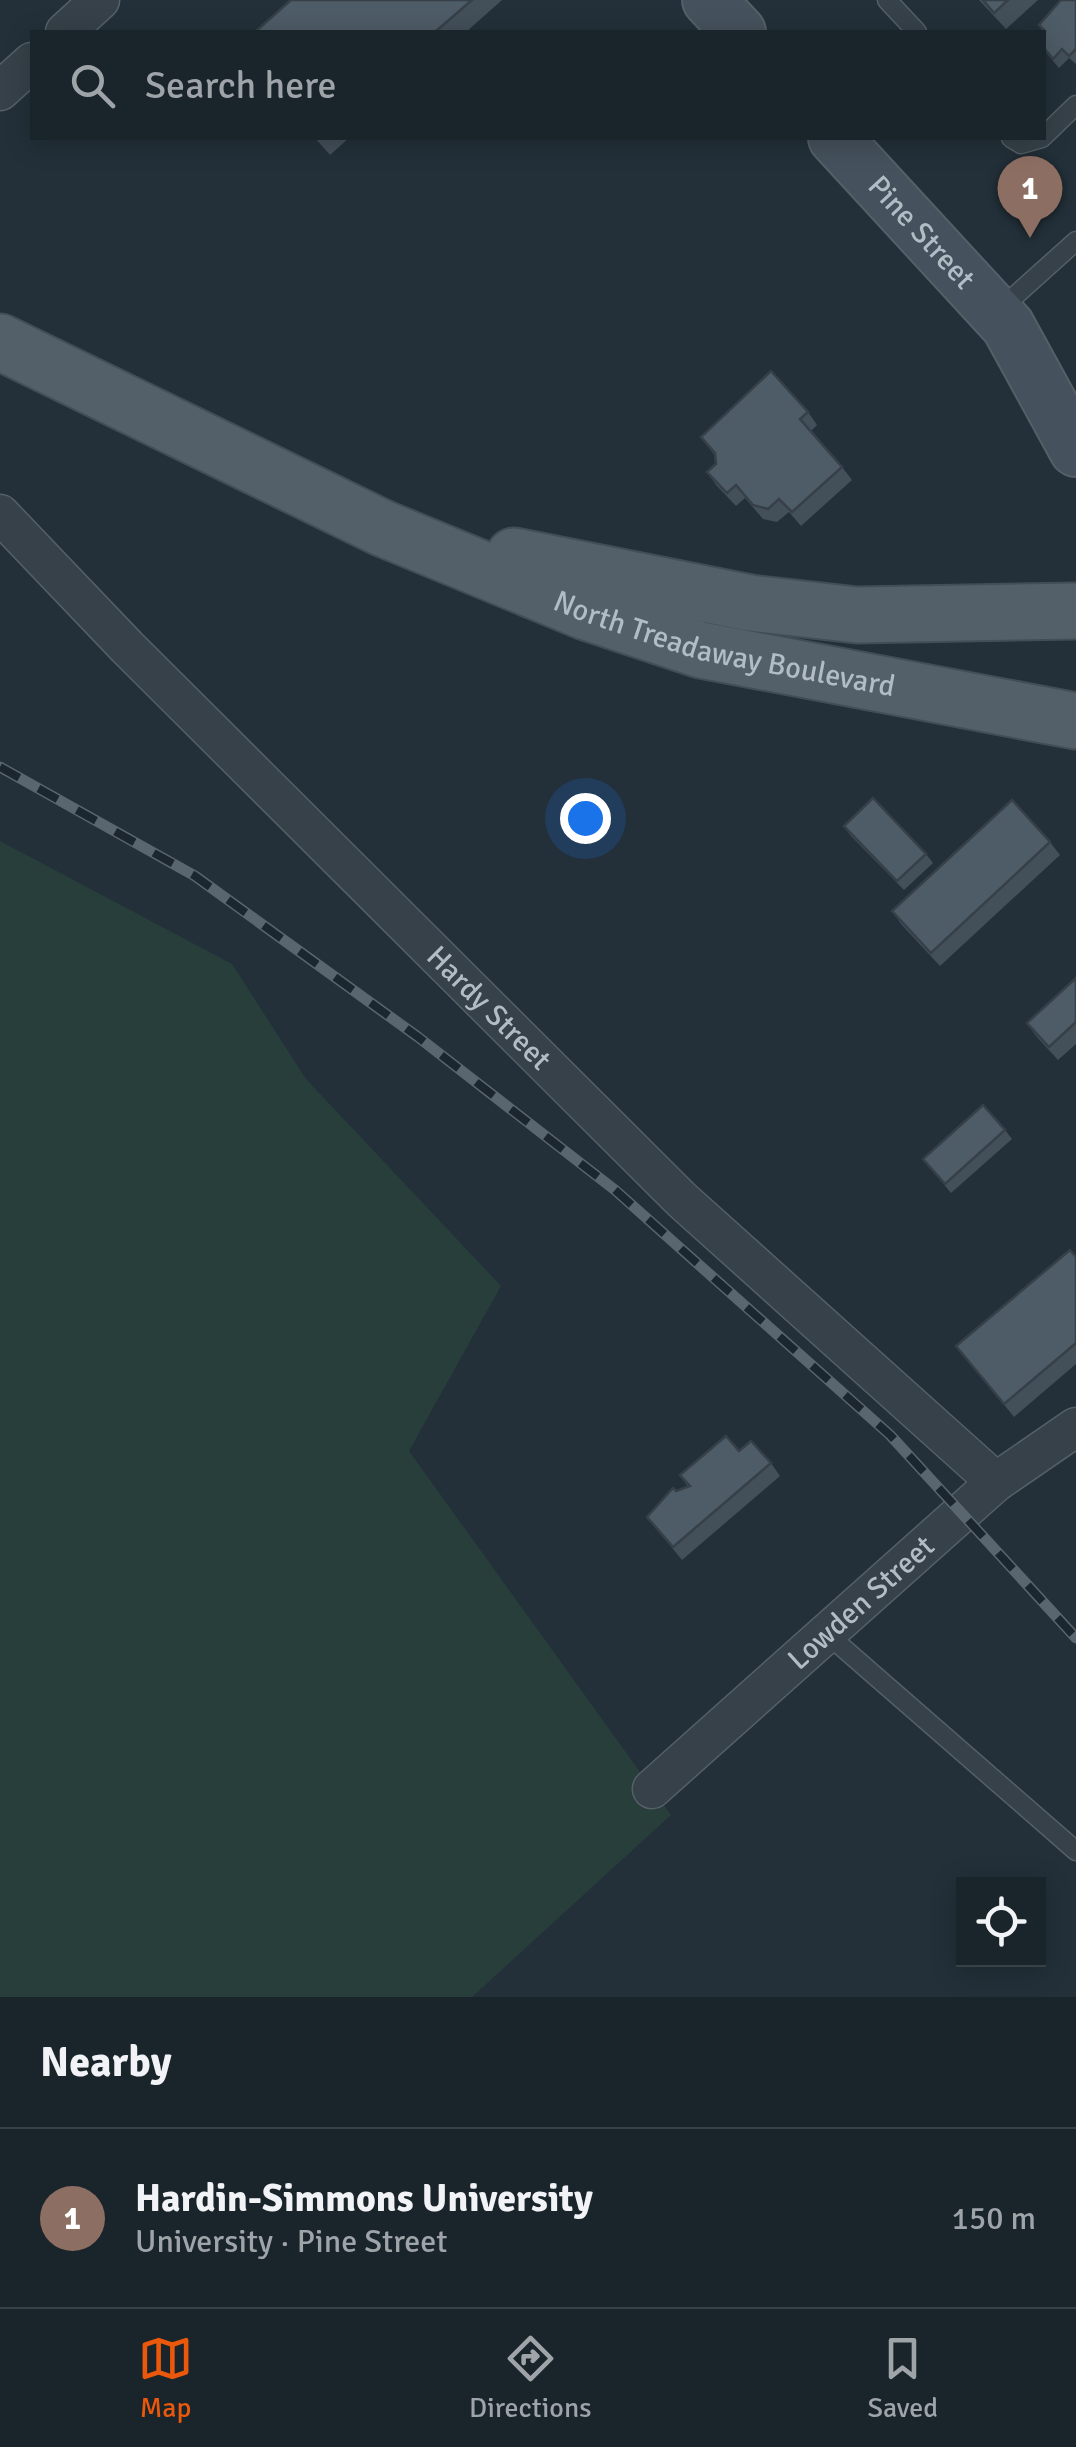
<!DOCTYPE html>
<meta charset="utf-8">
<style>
body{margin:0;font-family:Signika,sans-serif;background:#273037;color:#f1f3f6}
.controls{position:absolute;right:30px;bottom:30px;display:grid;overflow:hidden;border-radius:0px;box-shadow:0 5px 25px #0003}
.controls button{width:90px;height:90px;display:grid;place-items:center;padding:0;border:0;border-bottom:2px solid #384147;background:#1a242b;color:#f1f3f6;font:50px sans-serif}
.you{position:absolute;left:585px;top:818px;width:35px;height:35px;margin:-25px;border:8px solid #fff;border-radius:50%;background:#1a73e8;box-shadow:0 0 0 15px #1a73e833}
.badge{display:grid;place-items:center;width:65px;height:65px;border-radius:50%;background:#ea580c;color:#fff;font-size:32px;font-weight:700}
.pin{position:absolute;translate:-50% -82px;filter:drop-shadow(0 2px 5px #0008)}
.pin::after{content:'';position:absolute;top:52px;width:35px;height:30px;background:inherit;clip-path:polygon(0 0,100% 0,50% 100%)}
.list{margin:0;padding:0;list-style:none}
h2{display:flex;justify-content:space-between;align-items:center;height:130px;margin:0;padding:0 40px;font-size:42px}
h2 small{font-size:32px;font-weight:400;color:#9fa4a9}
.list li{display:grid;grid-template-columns:65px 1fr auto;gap:30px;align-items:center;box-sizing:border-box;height:180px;padding:0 40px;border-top:2px solid #384147}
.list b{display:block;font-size:38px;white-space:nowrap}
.list p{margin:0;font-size:32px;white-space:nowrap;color:#9fa4a9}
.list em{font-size:32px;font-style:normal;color:#9fa4a9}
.icon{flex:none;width:55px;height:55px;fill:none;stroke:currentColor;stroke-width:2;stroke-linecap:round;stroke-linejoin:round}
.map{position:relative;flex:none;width:1076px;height:1997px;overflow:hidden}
.search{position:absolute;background:#1a242b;box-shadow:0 5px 25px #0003;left:30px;right:30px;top:30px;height:110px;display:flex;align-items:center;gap:25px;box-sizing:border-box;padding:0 35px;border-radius:0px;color:#9fa4a9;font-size:38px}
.sheet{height:310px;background:#1a242b}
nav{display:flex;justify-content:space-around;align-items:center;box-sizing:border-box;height:140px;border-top:2px solid #384147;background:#1a242b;font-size:28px;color:#9fa4a9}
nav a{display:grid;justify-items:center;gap:5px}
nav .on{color:#ea580c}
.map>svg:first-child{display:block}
</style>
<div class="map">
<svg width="1076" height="1997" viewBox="0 0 1076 1997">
<rect width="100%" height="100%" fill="#233039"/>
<polygon fill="#283e3b" points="0,841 232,964 306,1079 501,1286 409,1451 671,1815 472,1997 0,1997"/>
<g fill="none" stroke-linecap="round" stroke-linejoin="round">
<g stroke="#555f67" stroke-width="21">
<g id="lane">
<polyline points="887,0 917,32"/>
<polyline points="1044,136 1076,105"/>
<polyline points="1011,138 1021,144 1042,138"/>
<polyline points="998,311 1076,241"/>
<polyline points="826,1633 1076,1851"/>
</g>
</g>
<g stroke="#555f67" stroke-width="41">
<g id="street">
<polyline points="65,32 100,0"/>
<polyline points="0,91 32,62"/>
<path id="s1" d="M 0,514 L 127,647 L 682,1200 L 996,1482"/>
<path id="s2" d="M 652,1789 L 996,1482 L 1076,1427"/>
</g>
</g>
<g stroke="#555f67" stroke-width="56">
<g id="secondary">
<polyline points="709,0 739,32"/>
<path id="s3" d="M 835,138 L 1008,326 L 1076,450"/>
</g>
</g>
<g stroke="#434d55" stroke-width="59">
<g id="primary">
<path id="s4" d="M 0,342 L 382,528 L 586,612 L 701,650 L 1076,721"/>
<polyline points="514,556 750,603 857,615 1076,611"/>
</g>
</g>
<use href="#lane" stroke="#364149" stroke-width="18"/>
<use href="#street" stroke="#364149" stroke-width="38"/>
<use href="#secondary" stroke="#45515c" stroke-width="52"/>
<use href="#primary" stroke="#546069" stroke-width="55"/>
<g stroke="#596670" stroke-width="11">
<polyline id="rail" points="0,767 195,876 418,1037 615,1190 890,1435 1076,1638"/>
</g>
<use href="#rail" stroke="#1c262e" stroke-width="8" stroke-dasharray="22" stroke-linecap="butt"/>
</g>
<g fill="#434f59">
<polygon points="291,0 502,0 466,32 255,32"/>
<polygon points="979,0 1038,0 1006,29"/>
<polygon points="1076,0 1076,64 1069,58 1059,68 1044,50 1044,32 1039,25"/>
<polygon points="315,138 349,138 330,155"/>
<polygon points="808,412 817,425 811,431 842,467 852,480 801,526 789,512 777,522 763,519 745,498 736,506 716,485 707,472 716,464 715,456 701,437"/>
<polygon points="844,826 926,854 933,863 904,890 850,835"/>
<polygon points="1050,842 1060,855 940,966 901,924 892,911"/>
<polygon points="1076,978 1076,1044 1058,1060 1036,1036 1027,1023"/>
<polygon points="1005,1130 1012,1139 951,1193 923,1159"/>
<polygon points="1076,1257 1076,1364 1014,1417 956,1346"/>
<polygon points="739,1451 771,1463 780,1476 682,1560 647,1517 676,1491 688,1487 680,1475"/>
</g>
<g fill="#4e5c67" stroke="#374048" stroke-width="2.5">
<polygon points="291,0 472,0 435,32 255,32"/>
<polygon points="983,0 1008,0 994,13"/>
<polygon points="1061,0 1076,0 1076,49 1069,56 1062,49 1053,59 1044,48 1044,33 1045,31 1039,25"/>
<polygon points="771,371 808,412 800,419 842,467 792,512 779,499 768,509 753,505 736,485 727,493 707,472 716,464 715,453 701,437"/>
<polygon points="873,798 926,854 897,881 844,826"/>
<polygon points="1012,800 1050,842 931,953 892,911"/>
<polygon points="1076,978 1076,1022 1049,1047 1027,1023"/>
<polygon points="983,1105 1005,1130 945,1184 923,1159"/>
<polygon points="1070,1250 1076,1257 1076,1343 1004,1404 956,1346"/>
<polygon points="726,1436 739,1451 751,1441 771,1463 673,1547 647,1517 673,1488 676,1491 690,1486 680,1475"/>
</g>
<g text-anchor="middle" stroke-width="8" stroke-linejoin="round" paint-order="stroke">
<g font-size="30" fill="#b2bcc5" stroke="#1c262e">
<text dy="10" stroke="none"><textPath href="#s3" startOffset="128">Pine Street</textPath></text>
<text dy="10" stroke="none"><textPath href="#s4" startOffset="788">North Treadaway Boulevard</textPath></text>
<text dy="10" stroke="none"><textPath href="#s1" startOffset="695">Hardy Street</textPath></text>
<text dy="10" stroke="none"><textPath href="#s2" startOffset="280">Lowden Street</textPath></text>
</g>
</g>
</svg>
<div class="controls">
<button><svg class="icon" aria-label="locate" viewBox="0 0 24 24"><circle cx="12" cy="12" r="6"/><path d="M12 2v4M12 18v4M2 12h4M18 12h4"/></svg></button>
</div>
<div class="you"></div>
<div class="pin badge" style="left:1030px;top:238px;background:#8d6e63">1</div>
<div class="search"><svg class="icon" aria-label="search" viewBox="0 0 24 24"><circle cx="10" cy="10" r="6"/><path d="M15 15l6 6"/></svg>Search here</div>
</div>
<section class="sheet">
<h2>Nearby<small></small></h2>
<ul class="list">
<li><span class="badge" style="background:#8d6e63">1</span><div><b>Hardin-Simmons University</b><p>University · Pine Street</p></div><em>150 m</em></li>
</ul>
</section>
<nav>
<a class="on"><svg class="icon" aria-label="map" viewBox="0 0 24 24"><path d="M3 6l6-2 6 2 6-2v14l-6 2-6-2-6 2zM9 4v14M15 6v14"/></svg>Map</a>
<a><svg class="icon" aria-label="directions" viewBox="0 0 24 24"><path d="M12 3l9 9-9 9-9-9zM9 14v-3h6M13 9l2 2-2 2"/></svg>Directions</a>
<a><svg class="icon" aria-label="saved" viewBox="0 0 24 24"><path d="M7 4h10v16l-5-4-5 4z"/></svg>Saved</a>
</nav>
